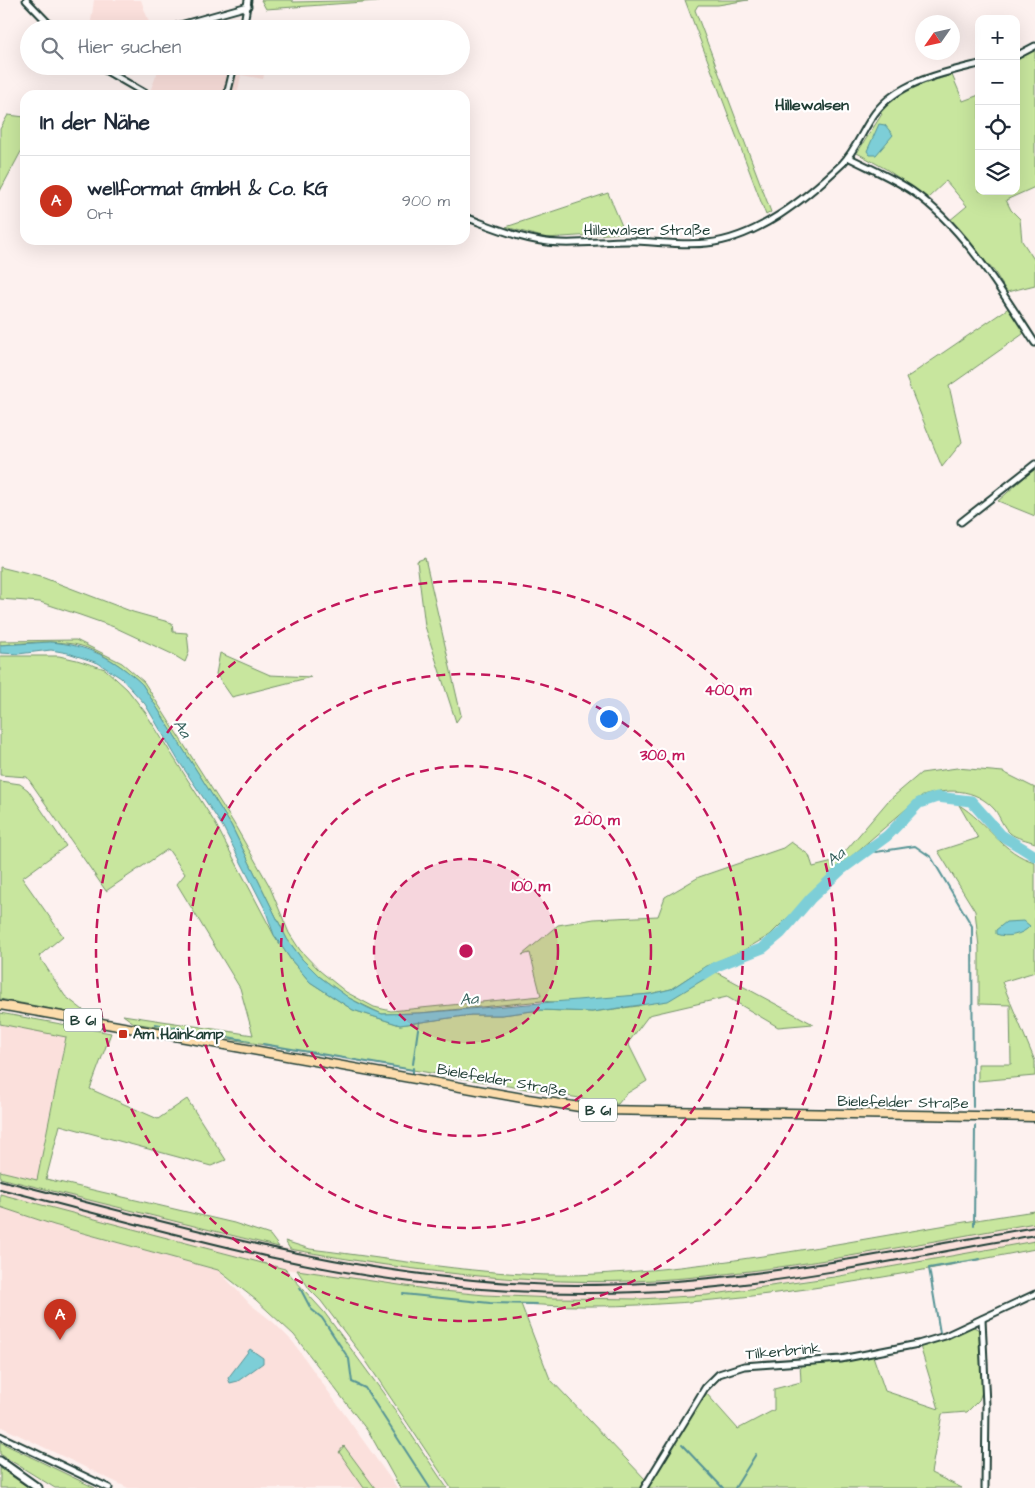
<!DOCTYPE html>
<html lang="de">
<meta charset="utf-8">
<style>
body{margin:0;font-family:"Architects Daughter",sans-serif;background:#f2f2f3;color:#1f2937}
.controls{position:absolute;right:15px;top:15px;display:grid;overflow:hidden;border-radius:10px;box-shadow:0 5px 20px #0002}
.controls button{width:45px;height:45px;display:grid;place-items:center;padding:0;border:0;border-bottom:1px solid #e0e1e3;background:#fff;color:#1f2937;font:25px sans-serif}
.compass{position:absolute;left:915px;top:15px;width:45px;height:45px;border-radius:50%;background:#fff;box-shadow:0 5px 20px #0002;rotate:236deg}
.you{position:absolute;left:608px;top:718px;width:18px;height:18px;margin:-12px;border:4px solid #fff;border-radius:50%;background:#1a73e8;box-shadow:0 0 0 8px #1a73e833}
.badge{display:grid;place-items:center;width:32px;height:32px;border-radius:50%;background:#c8321e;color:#fff;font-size:16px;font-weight:700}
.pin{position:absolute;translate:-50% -41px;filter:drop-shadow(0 1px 2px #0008)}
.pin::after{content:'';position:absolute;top:26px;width:18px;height:15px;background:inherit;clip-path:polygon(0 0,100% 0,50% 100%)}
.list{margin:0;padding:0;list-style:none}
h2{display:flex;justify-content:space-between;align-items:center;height:65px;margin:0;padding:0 20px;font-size:21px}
h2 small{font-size:16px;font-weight:400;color:#747a83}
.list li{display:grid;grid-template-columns:32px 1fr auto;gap:15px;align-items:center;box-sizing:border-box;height:90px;padding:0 20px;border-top:1px solid #e0e1e3}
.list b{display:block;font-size:19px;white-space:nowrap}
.list p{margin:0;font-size:16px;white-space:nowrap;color:#747a83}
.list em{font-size:16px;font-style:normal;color:#747a83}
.icon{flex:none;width:28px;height:28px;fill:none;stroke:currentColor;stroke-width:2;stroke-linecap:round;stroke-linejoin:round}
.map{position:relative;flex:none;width:1035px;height:1488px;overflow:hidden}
.search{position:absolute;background:#fff;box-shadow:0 5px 20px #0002;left:20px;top:20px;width:450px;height:55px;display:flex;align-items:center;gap:12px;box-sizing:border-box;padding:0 18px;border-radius:28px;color:#747a83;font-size:19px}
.panel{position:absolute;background:#fff;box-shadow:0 5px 20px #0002;left:20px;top:90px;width:450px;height:155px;border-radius:15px}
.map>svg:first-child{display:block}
</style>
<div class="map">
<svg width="1035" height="1488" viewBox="0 0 1035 1488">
<rect width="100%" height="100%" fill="#fdf1ef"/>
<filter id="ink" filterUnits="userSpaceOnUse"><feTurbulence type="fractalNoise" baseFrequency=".02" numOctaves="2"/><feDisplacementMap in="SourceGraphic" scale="10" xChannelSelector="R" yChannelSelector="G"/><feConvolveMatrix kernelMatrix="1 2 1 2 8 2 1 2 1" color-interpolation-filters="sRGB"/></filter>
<g filter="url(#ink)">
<g fill="#fbe0dc">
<polygon points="94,0 141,0 151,28 90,29"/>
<polygon points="160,66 231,66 225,95 151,95 149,94"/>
<polygon points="236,66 266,66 263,79 241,75 237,95 230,95"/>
<polygon points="0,1024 66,1036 37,1180 0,1171"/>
<polygon points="0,1178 279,1247 349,1260 516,1279 637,1280 777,1268 1035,1223 1035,1241 912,1264 707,1295 640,1299 553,1298 485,1295 433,1290 285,1269 0,1194"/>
<polygon points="0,1207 54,1225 218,1270 250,1304 273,1322 293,1342 397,1488 128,1488 0,1426"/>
</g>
<g fill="#c8e69e" stroke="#749269">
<polygon points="261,0 292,0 293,2 391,0 266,9"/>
<polygon points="685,0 748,0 718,5 698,5 695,10 771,212 766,215"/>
<path d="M 1035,49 L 1035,187 L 1006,200 L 1011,210 L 1020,219 L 1022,241 L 1035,261 L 1035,285 L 1007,292 L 994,271 L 949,221 L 967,206 L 946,181 L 928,198 L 886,169 L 857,153 L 882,114 L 879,112 C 895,89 927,83 952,75 L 963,101 L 979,95 L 979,191 L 1016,191 L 1016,58 Z"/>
<polygon points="8,115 25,117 25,144 0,191 0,129"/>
<polygon points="608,193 625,233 546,238 506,227"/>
<polygon points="1010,307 1024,328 1023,334 949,386 962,442 942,467 906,378"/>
<polygon points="1035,468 1035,516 998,501"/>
<polygon points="425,558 461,715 456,722 425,626 417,561"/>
<polygon points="0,567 44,578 133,612 172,623 173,632 187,633 189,652 185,662 172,654 114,627 80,615 40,602 0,599"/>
<path d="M 76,640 L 122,663 L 144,682 L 233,822 L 269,885 L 289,933 L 300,950 L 320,971 L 346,992 L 374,1007 L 391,1011 L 541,996 L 530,953 L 522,955 L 558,925 L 594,919 L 658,916 L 665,897 L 699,877 L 783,848 L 791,842 L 809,855 L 813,867 L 837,861 L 888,801 L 921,773 L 957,768 L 1003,772 L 1035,788 L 1035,843 C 1028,840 1015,838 1010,833 C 1003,827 1000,817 995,810 C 975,787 946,788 920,797 L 832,873 L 770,935 L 744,950 L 706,966 L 671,989 L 650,994 L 563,1003 L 542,1001 L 420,1013 L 382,1014 L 349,998 L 320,977 L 302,959 L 287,939 L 231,825 L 142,684 C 125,668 97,648 73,644 C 49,640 24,643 0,645 L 0,641 Z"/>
<polygon points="220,653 270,675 311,677 232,697 216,674"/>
<polygon points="0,656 59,656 77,660 105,669 127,689 145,712 215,823 274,935 291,960 310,982 353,1010 400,1025 471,1015 502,1015 540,1010 592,1012 638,1006 716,972 813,1024 778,1027 727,997 649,1015 628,1043 647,1081 626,1094 618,1104 604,1104 603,1102 134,1023 123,1015 253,1035 240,988 177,884 185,874 168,849 106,891 27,777 0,775"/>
<polygon points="0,781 20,784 28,790 66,846 22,878 63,936 39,956 65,996 83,1010 83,1012 77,1014 0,999"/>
<path d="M 959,805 C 986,821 1003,854 1035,862 L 1035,972 L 1002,982 L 1035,1061 L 1035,1076 L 978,1081 L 978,1064 L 1011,1064 L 1010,1005 L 979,1004 L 979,947 L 975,911 L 938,851 L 978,838 Z"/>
<polygon points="0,1013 111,1033 90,1089 158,1119 187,1099 226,1160 211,1166 60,1125 46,1179 234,1223 270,1235 279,1247 0,1178 0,1171 37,1180 66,1037 0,1024"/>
<polygon points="0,1194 285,1269 324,1312 384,1394 447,1488 400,1488 370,1434 294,1335 256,1300 218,1270 54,1225 0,1207"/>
<path d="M 1035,1211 L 1035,1223 C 919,1243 802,1268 684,1278 C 553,1289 419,1273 290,1249 L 285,1241 L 310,1249 C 403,1260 504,1280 597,1274 C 745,1266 889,1232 1035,1211 Z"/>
<path d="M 1035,1241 L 1035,1249 C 869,1281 691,1315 521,1304 L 550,1379 L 646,1480 L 641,1488 L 451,1488 L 364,1358 L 321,1301 L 310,1290 L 297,1270 L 433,1290 L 485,1295 L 553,1298 L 640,1299 L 707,1295 L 834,1277 Z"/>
<polygon points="972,1326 981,1331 983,1389 979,1400 967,1412 942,1414 931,1473 962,1488 647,1488 706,1393 738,1429 774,1410 774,1389 801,1382 800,1363 873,1356 885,1391 939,1409 920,1346"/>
<polygon points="0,1442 95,1488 55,1488 0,1454"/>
<polygon points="344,1446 375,1488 364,1488 339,1452"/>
<polygon points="0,1468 29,1488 0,1488"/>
</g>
<g fill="#7dced7" stroke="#579496">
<polygon points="879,124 885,125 893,135 876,155 870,155 867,151"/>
<path d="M 50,642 C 88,645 114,658 142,684 L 231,825 L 287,939 L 302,959 L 320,977 L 349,998 L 368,1008 L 382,1014 L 420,1013 L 650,994 L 671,989 L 706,966 L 717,966 L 716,972 L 668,1001 L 592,1012 L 540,1010 L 502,1015 L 471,1015 L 400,1025 L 353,1010 L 310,982 L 291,960 L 274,935 L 265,909 L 223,827 L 178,760 L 145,704 L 121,678 L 98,663 L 68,653 L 51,650 L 18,654 L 0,653 L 0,645 Z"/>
<path d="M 1024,921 L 1030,926 C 1023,935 1006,938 996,934 L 996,930 L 1006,922 Z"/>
<polygon points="250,1349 263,1358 263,1363 238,1381 230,1383 228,1378"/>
</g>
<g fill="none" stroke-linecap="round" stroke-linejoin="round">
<g stroke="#579496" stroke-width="2">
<polyline points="869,850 876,852 915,846 931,857 972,926 973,1107"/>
<polyline points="155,1024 250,1041"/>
<polyline points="263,1044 413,1070"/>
<polyline points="413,1064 419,1022"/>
<polyline points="413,1074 413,1068"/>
<polyline points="974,1225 975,1126"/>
<polyline points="300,1288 311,1309 322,1318 349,1359 352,1382 365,1388 430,1488"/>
<polyline points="403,1294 490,1303 537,1304"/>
<polyline points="940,1333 929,1268 980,1259"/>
<polyline points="682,1445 723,1488"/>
<polyline points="735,1488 756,1454"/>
</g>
<polyline stroke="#7dced7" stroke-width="11" points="704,974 717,966 763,948 781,933 811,898 842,869 887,836 919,803 937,797 971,801 1001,835 1035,856"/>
<g stroke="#1f3d34" stroke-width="9">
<g id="minor">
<polyline points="26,0 54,29"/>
<polyline points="166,29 248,6"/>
<polyline points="243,29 248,0"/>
<polyline points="1016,56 1035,46"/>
<polyline points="98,66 148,95"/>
<polyline points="227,95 234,66"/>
<path d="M 848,157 C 869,168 893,178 912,191 C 964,227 1001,291 1035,343"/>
<path d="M 465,217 C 495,228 527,242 560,243 C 582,244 605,241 628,241 C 654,241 681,246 707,243 C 758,238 806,198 842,164 C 856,150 863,129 875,113 C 898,82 942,73 979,64"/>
<polyline points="961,522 1035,464"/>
<polyline points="982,1319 986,1405 985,1488"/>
<polyline points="0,1436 109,1488"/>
<polyline points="644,1488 705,1388 719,1374 744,1366 841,1359 918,1344 945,1336 1035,1294"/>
</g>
</g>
<g stroke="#1f3d34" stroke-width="11">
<polyline id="secondary" points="0,1461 38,1488"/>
</g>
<g stroke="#1f3d34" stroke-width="11">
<polyline id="primary" points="0,1005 528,1099 599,1110 1035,1117"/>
</g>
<use href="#minor" stroke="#fff" stroke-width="5"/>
<use href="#secondary" stroke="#fff" stroke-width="7"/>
<use href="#primary" stroke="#fcdcac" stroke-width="8"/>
<g stroke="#1f3d34" stroke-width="2">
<path d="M 0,1180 C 170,1223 336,1272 511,1283 C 689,1294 861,1257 1035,1227"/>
<path d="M 0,1189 C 148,1226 296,1272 448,1286 C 534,1295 621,1295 707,1288 C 817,1278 926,1254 1035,1235"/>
</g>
</g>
</g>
<circle cx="466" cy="951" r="92" fill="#c2185b" fill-opacity=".12"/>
<g fill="none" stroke="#c2185b" stroke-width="2.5" stroke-dasharray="9 6">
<circle cx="466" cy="951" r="92"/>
<circle cx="466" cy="951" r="185"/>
<circle cx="466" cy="951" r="277"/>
<circle cx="466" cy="951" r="370"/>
</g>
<rect fill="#c8321e" stroke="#fff" stroke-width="2" x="118" y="1029" width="10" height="10" rx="2.5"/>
<g text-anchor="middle" stroke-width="4.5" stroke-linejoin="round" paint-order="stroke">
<g fill="#fff" stroke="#627771" stroke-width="1">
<rect x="64" y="1008.5" width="38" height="23" rx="4"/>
<rect x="579" y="1098.5" width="38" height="23" rx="4"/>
</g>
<g font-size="14" font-weight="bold" fill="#1f3d34">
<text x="83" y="1025">B 61</text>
<text x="598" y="1115">B 61</text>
</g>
<g font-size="15" fill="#1f3d34" stroke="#fff">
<text x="647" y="235">Hillewalser Straße</text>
<text transform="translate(502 1080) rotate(10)" y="5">Bielefelder Straße</text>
<text transform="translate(903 1102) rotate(1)" y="5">Bielefelder Straße</text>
<text transform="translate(783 1351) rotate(-5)" y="5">Tilkerbrink</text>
</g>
<g font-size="15" font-weight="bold" fill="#1f3d34" stroke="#fff" text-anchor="start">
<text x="133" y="1039">Am Hainkamp</text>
</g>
<g font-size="16" font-weight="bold" fill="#1f3d34" stroke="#fff">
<text x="812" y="110">Hillewalsen</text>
</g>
<g font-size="16" font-style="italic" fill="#36615d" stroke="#fff">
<text transform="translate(183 728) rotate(57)" y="6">Aa</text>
<text transform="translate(835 856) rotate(-40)" y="6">Aa</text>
<text transform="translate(469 998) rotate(-5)" y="6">Aa</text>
</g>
</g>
<circle cx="466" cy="951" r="8" fill="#c2185b" stroke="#fff" stroke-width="2.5"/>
<g font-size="15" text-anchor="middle" font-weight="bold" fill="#c2185b" stroke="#fff" stroke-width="4.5" stroke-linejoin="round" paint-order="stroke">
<text x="728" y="695">400 m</text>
<text x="662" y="760">300 m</text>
<text x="597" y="825">200 m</text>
<text x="531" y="891">100 m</text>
</g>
</svg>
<div class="controls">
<button>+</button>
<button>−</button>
<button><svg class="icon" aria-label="locate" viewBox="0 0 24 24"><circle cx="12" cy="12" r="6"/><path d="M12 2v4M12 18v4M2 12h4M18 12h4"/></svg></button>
<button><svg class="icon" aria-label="layers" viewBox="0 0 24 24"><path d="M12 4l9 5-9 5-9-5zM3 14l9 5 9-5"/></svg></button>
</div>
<svg class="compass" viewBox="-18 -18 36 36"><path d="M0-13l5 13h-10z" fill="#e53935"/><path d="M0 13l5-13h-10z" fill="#747a83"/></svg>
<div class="you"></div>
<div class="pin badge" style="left:60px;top:1340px">A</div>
<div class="search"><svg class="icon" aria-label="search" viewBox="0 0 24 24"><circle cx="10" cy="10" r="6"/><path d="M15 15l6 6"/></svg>Hier suchen</div>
<section class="panel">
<h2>In der Nähe<small></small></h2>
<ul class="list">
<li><span class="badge">A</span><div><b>wellformat GmbH &amp; Co. KG</b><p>Ort</p></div><em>900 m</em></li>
</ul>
</section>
</div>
